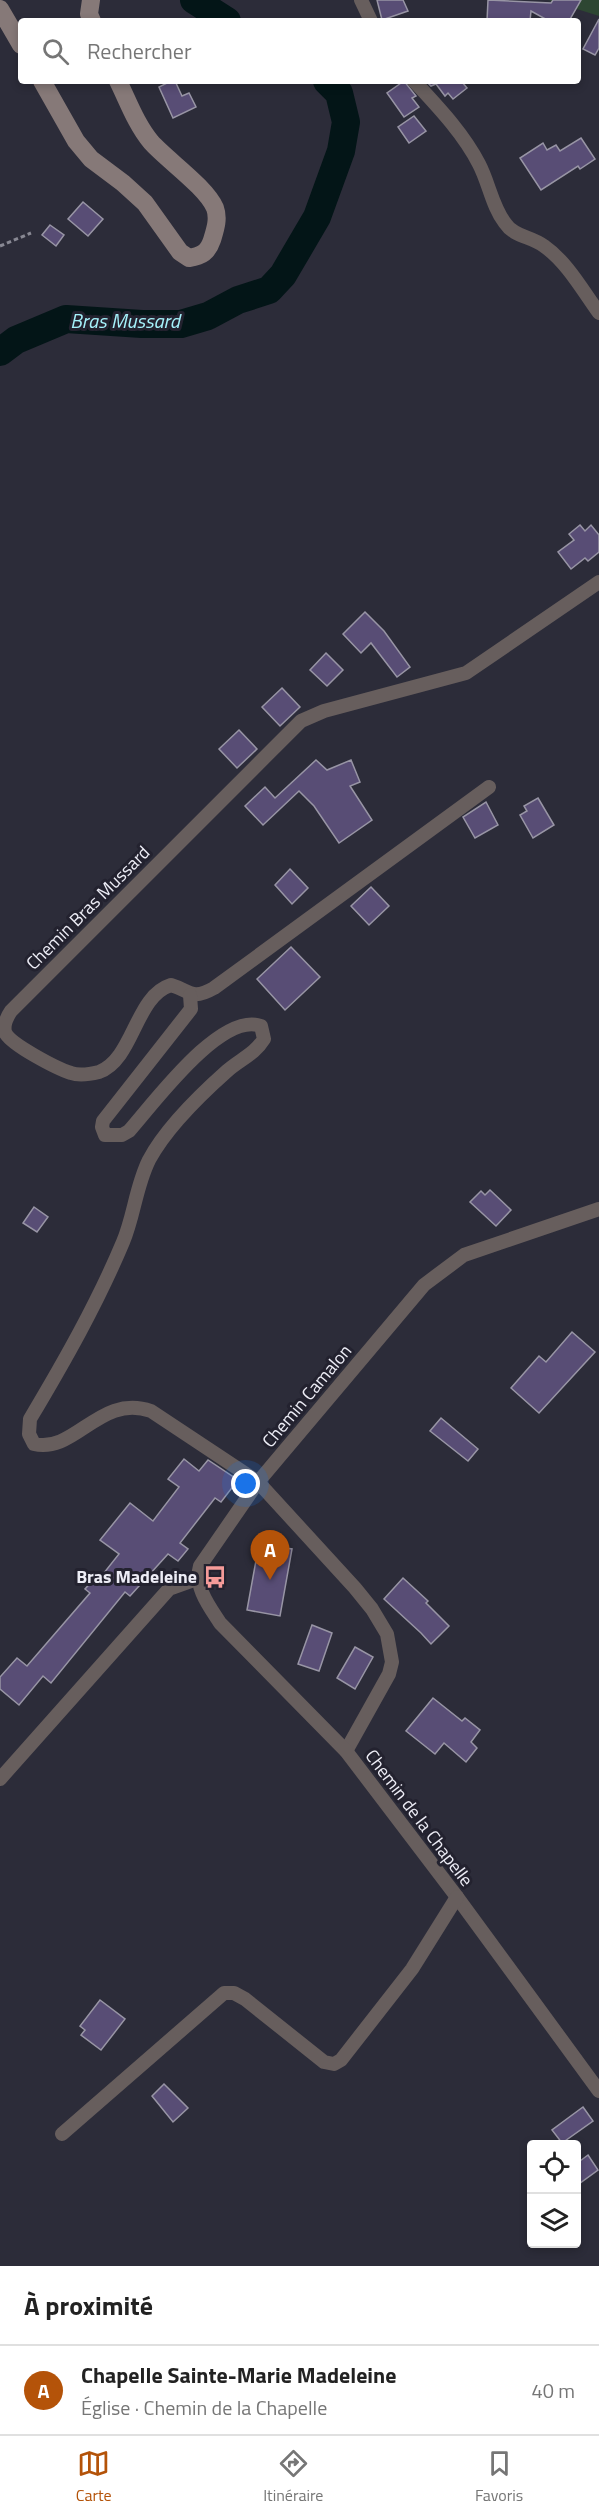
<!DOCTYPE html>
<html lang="fr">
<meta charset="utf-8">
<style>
body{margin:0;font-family:"Titillium Web",sans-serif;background:#f6f6f6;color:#222}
.controls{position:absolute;right:18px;bottom:18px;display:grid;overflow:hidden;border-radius:6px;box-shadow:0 3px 9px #0003}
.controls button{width:54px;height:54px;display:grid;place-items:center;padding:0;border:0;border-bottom:2px solid #e0e0e0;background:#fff;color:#222;font:30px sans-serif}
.you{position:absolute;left:246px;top:1484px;width:21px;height:21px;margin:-15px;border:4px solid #fff;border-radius:50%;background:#1a73e8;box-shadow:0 0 0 9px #1a73e833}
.badge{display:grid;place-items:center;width:39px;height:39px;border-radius:50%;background:#b45309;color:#fff;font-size:20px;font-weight:700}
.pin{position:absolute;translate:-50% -50px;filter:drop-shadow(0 2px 3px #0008)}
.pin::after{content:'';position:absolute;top:32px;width:21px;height:18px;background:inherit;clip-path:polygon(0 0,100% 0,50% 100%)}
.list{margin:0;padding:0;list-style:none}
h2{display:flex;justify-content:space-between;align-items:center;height:78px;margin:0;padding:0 24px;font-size:26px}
h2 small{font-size:20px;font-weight:400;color:#767676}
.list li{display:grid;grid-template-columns:39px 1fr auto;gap:18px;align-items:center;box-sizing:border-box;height:90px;padding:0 24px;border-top:2px solid #e0e0e0}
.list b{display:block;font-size:22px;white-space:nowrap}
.list p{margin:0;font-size:20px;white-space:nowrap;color:#767676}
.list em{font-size:20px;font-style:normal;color:#767676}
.icon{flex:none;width:33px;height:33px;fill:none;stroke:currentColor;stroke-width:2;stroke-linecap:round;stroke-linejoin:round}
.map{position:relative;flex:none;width:599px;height:2266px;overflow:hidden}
.search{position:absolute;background:#fff;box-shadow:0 3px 9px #0003;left:18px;right:18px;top:18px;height:66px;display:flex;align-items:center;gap:15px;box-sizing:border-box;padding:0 21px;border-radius:6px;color:#767676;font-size:22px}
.sheet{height:168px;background:#fff}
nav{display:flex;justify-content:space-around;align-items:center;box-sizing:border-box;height:84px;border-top:2px solid #e0e0e0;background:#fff;font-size:16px;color:#767676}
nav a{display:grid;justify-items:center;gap:3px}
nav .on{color:#b45309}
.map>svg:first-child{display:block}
</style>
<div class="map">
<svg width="599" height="2266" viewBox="0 0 599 2266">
<rect width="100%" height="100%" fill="#2c2c39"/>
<polygon fill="#2d4632" points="548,0 599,0 599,16"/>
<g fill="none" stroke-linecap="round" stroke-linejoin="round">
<g stroke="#031517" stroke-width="28">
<polyline points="194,0 227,21"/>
<polyline points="0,352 16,340 66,319 142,324 181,324 208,316 238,300 269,290 283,275 317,217 341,151 346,122 339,93 327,81"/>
</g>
</g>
<g fill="#584d75" stroke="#9895a5" stroke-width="1.5">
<polygon points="377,0 403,0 408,11 382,20"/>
<polygon points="488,0 551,3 553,0 581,0 569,21 549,21 531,11 530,21 487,21"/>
<polygon points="599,19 599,48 595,55 583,49"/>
<polygon points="171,81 175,81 182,96 189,93 196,107 173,118 159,87"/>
<polygon points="404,81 416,96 412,98 419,107 404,117 387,93"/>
<polygon points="426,81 464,81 462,82 467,88 453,99 448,93 445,96 436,84 431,86"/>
<polygon points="414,116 426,131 409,143 398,127"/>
<polygon points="581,138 595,159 580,169 578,166 541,190 520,158 543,143 547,150 556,145 560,151"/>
<polygon points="83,202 103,219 88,236 68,219"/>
<polygon points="50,225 64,235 56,246 42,235"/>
<polygon points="580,525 585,531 591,525 599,535 599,552 588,561 585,558 571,569 558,552 574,540 569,534"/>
<polygon points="365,612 384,631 410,667 397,677 371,643 361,653 343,634"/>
<polygon points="326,653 343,670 327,686 310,670"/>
<polygon points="282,688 300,707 280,726 262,707"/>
<polygon points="239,730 257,749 237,768 219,749"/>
<polygon points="316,760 327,770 351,760 360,782 350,786 372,820 339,843 314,806 299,791 263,825 245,806 265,787 275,798"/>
<polygon points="538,798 554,825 533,838 520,815 527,811 524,806"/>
<polygon points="486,802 498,825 475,838 463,817"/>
<polygon points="290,869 308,888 292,904 275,885"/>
<polygon points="371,887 389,906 369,925 351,906"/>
<polygon points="291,947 320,977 285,1010 257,979"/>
<polygon points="490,1190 511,1210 496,1226 470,1202 481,1191 485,1195"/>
<polygon points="34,1207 48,1217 37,1232 23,1223"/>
<polygon points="572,1332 595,1352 539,1413 511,1388 539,1356 546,1362"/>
<polygon points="441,1418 478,1449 468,1461 430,1431"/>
<polygon points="184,1459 199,1471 208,1460 238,1480 221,1502 215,1498 180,1543 188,1549 178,1561 168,1554 130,1596 125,1592 51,1683 43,1676 19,1705 0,1689 0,1677 17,1658 27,1666 90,1593 85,1589 97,1576 100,1578 119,1554 100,1540 130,1503 153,1521 179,1487 168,1479"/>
<polygon points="259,1544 292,1549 280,1616 247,1610"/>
<polygon points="403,1578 428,1601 426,1603 449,1626 431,1644 421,1633 384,1599"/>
<polygon points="312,1625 332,1633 319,1671 298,1664"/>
<polygon points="355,1647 373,1657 355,1689 337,1678"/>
<polygon points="433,1698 462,1721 465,1718 480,1730 471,1742 477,1748 466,1762 444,1743 435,1754 406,1731"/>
<polygon points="100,2000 125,2019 101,2050 81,2035 85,2030 80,2026"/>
<polygon points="164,2084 188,2108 173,2122 152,2096"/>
<polygon points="583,2107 593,2121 562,2143 552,2130"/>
<polygon points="588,2155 598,2170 576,2186 576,2164"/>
</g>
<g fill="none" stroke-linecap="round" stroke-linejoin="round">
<polyline stroke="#888893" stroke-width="3" stroke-dasharray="4.5 3" stroke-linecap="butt" points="0,246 31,233"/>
<g stroke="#675e5d" stroke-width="14">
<polyline points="361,0 371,21"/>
<path d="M 414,81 C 438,107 463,133 479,164 C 489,183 492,206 505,223 C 514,237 531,236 544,246 C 567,262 583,291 599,313"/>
<path d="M 489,787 L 214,988 C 191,1001 191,991 171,985 C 135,996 134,1059 99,1072 C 91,1074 79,1076 71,1073 C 58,1069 9,1044 5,1032 C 3,1024 7,1017 11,1011 L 301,721 L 324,711 L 466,673 L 599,582"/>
<path d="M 190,995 L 191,1009 L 103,1121 L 102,1127 L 105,1135 L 122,1135 L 129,1131 C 154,1103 221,1011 261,1026 L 264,1039 C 255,1054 239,1060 227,1071 C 200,1095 166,1128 149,1160 C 136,1186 134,1216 123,1242 C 97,1304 64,1362 30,1419 L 29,1434 L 34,1444 C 75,1454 100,1393 151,1411 L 258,1482 L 355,1588 L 372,1609 L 387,1634 L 392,1662 L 389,1674 L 346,1751"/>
<path d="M 599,1209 L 464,1255 L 424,1285 L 258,1482 L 200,1566 C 194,1587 209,1606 220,1623 L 346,1751 L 457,1897 L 599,2091"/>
<polyline points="0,1779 169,1589 197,1579"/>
<polyline points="62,2134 224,1993 234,1993 245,1999 324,2062 334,2064 341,2060 412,1969 457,1897"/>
</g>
<g stroke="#867978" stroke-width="18">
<polyline points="91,0 89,14 92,21"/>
<polyline points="0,9 21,45"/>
<path d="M 42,81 L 76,141 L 91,159 L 123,183 L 145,203 L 180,252 L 189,258 C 202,256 208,252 212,240 C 215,230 219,219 215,208 C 206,187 167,160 151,142 C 136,124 128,101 118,81"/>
</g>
</g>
<defs>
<g id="bus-bare" transform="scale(1.8)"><path d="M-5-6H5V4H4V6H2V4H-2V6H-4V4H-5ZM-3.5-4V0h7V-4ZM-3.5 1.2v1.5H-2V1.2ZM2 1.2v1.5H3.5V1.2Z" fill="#f59b99" stroke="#23222f" stroke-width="2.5" paint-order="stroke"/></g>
</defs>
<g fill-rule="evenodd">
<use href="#bus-bare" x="215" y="1577"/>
</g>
<g text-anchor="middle" stroke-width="6" stroke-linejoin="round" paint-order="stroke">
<g font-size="18" fill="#ededf6" stroke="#23222f">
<text transform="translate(88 908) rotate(-45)" y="6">Chemin Bras Mussard</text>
<text transform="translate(307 1396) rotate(-50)" y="6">Chemin Camalon</text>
<text transform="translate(419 1818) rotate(53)" y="6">Chemin de la Chapelle</text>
</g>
<g font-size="18" font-weight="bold" fill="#ededf6" stroke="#23222f" text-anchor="end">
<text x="197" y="1583">Bras Madeleine</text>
</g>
<g font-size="20" font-style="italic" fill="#a5f2fb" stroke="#23222f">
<text x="125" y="328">Bras Mussard</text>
</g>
</g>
</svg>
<div class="controls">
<button><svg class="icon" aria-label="locate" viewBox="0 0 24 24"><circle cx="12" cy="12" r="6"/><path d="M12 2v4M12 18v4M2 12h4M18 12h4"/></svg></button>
<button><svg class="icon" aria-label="layers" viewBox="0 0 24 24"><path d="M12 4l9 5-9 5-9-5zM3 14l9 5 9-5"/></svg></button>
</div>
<div class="you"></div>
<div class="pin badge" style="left:270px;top:1580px">A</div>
<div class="search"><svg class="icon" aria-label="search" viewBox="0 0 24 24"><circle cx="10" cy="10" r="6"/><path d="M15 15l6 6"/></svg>Rechercher</div>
</div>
<section class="sheet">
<h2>À proximité<small></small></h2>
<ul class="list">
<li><span class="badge">A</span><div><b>Chapelle Sainte-Marie Madeleine</b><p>Église · Chemin de la Chapelle</p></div><em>40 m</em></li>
</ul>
</section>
<nav>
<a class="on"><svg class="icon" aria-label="map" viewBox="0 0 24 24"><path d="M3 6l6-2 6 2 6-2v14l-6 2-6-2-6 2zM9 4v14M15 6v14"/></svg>Carte</a>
<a><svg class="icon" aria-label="directions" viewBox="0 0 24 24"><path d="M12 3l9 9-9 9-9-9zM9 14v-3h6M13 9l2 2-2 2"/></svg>Itinéraire</a>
<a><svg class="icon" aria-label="saved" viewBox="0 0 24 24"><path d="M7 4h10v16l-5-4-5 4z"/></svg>Favoris</a>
</nav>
